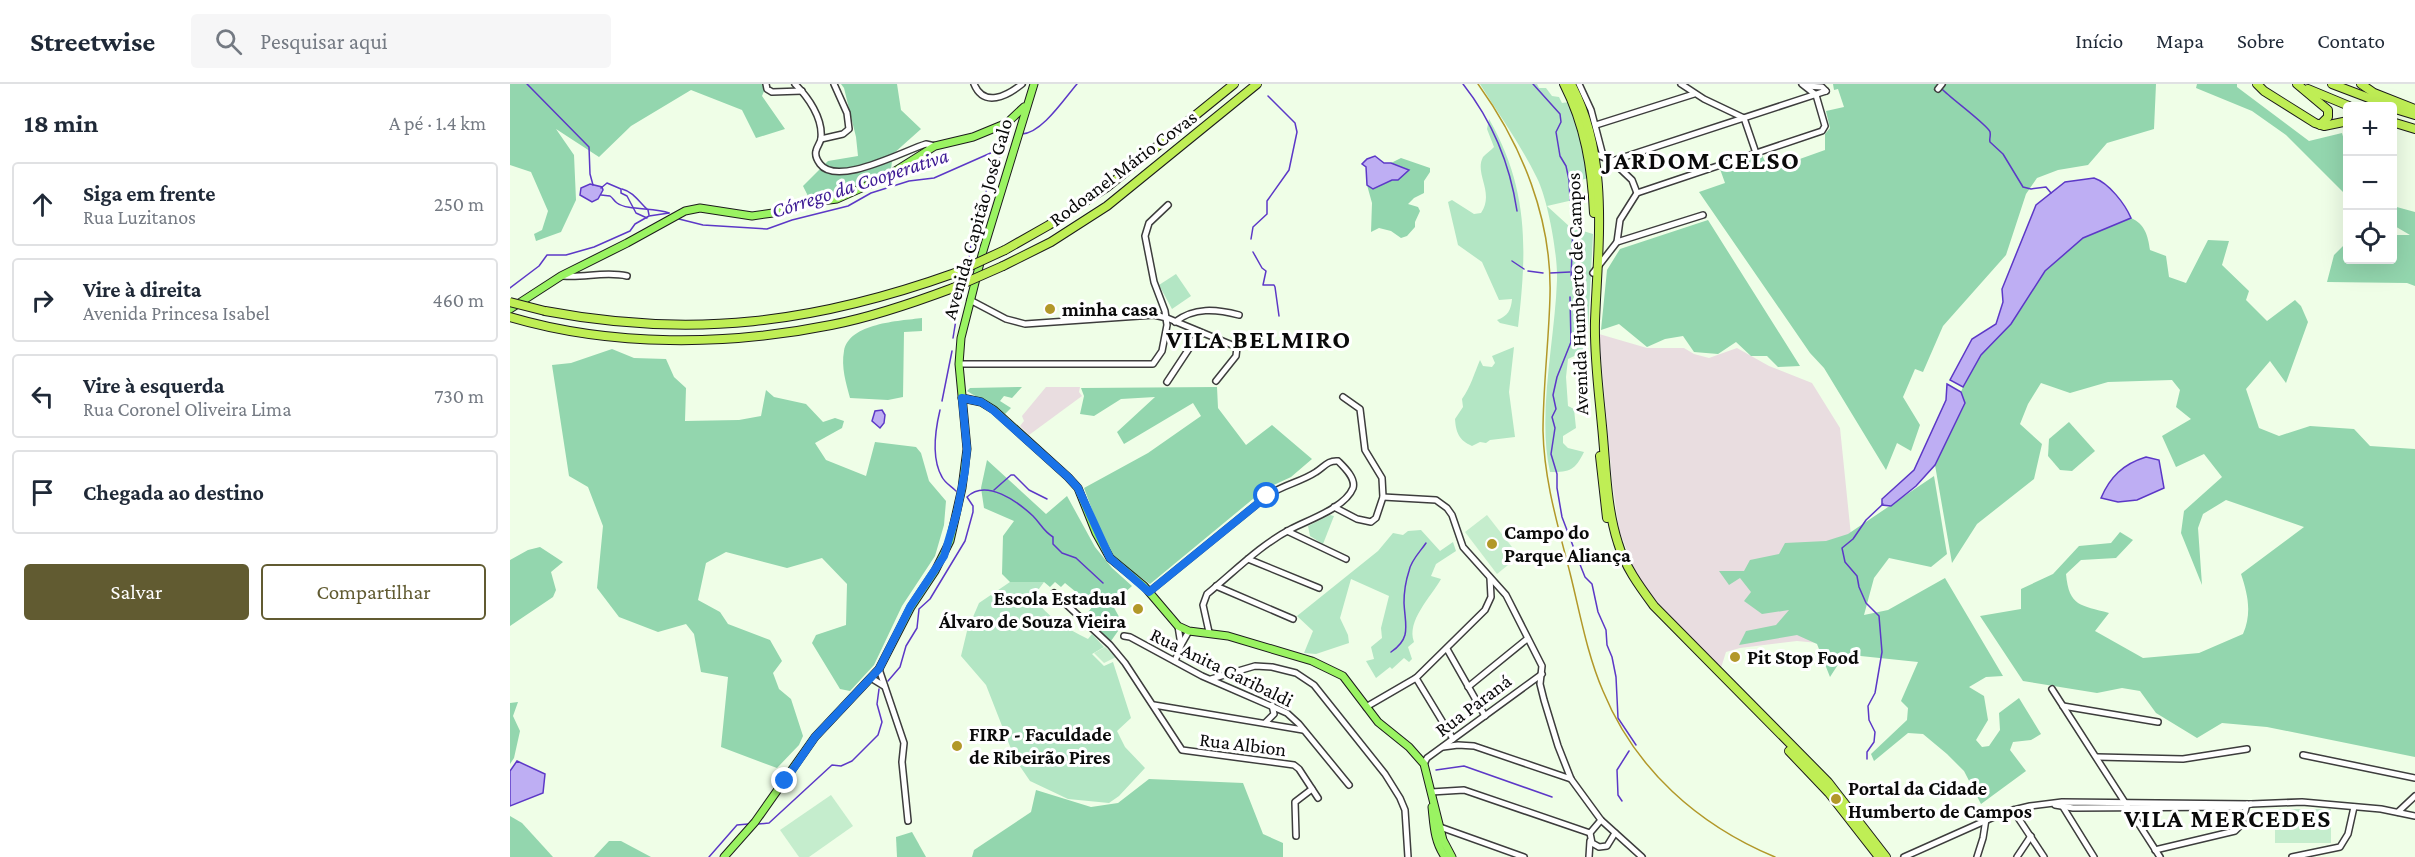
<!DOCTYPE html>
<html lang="pt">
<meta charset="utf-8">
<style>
body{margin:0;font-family:"Crimson Pro",serif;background:#f6f6f7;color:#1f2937}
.controls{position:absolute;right:18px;top:18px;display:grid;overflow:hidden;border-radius:6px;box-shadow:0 6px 24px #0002}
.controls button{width:54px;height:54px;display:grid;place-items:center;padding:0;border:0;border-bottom:2px solid #e0e1e3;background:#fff;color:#1f2937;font:30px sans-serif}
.stop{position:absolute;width:18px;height:18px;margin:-14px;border:4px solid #1a73e8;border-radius:50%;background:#fff}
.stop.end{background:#1a73e8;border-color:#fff;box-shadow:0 2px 6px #0008}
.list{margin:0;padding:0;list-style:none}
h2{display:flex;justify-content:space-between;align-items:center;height:78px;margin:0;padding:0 24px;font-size:26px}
h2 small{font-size:20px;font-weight:400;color:#747a83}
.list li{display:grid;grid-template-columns:39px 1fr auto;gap:18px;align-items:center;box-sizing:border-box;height:84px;margin:0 12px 12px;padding:0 12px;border:2px solid #e0e1e3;border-radius:6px}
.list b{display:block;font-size:22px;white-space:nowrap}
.list p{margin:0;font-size:20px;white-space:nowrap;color:#747a83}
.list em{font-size:20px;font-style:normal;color:#747a83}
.actions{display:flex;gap:12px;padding:18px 24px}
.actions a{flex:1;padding:14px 0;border:2px solid #615b31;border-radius:6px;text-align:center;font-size:21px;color:#615b31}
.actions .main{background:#615b31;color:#fff}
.icon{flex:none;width:33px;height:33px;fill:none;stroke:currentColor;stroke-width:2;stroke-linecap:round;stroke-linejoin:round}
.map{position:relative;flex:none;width:1905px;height:773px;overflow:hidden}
header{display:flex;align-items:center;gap:36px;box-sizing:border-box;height:84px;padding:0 30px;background:#fff;border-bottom:2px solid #e0e1e3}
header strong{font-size:28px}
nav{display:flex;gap:33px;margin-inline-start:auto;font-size:21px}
.search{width:420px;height:54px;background:#f6f6f7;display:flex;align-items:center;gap:15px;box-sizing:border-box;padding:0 21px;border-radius:6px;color:#747a83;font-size:22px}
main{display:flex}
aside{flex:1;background:#fff}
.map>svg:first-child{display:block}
</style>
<header>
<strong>Streetwise</strong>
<div class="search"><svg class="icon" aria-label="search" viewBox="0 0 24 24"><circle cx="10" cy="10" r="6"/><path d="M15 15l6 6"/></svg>Pesquisar aqui</div>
<nav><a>Início</a><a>Mapa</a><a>Sobre</a><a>Contato</a></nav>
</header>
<main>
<aside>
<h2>18 min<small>A pé · 1.4 km</small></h2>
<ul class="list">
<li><svg class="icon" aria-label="ahead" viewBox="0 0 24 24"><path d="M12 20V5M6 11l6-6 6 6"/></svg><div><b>Siga em frente</b><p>Rua Luzitanos</p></div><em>250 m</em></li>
<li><svg class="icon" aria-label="right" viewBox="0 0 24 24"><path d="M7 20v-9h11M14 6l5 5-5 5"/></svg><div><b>Vire à direita</b><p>Avenida Princesa Isabel</p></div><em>460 m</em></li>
<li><svg class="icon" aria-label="left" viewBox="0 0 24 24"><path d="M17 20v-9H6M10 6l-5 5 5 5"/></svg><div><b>Vire à esquerda</b><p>Rua Coronel Oliveira Lima</p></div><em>730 m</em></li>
<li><svg class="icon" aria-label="arrive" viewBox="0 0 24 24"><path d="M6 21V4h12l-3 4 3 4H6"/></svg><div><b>Chegada ao destino</b></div></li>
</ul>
<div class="actions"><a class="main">Salvar</a><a>Compartilhar</a></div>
</aside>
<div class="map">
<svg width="1905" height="773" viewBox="0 0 1905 773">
<rect width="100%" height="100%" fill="#effee7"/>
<g fill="#e9dde0">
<polygon points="1089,250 1137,264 1174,264 1184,270 1199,274 1227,264 1259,282 1302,299 1330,344 1348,520 1319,560 1287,557 1230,564 1216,568 1210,587 1140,510 1126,490 1109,446 1102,396"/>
<polygon points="536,303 570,303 569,308 572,312 519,351 510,342 514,337 512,332"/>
</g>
<g fill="#b3e6c4">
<path d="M 970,0 L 1027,0 L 1029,4 L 1036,4 L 1042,12 L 1049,13 L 1052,19 L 1059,18 L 1070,51 L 1079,94 L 1062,98 L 1063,116 L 1037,122 L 1060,143 L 1083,150 L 1077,266 L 1058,275 L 1056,293 L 1058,322 L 1064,325 L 1066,344 L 1053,352 L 1053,359 L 1058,364 L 1074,368 C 1065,386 1061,388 1040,388 C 1027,330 1045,256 1047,196 C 1048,172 1038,116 1027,94 C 1011,61 989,31 970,0 Z"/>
<path d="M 979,35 C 1019,105 1017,166 1008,243 L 990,239 L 987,236 C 998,232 1001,226 1002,215 L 989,216 L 972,178 L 948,161 L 938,118 L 942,116 L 964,130 L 971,129 C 985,108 964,90 973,73 C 976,70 981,66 984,63 L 977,45 Z"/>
<polygon points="666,190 681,212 662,225 649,201"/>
<path d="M 1004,263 L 999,308 L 1005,353 L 980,356 L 976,359 L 970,358 L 962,362 C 949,356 946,349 945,335 L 953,323 L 952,315 C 961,302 964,290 970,276 L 973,282 L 982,283 L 985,279 L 982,272 Z"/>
<polygon points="820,431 824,432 813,460 800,452 798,442"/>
<path d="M 911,446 L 930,467 L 943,458 L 946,467 L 926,480 L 921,492 L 931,495 C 921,513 896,537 904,558 L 898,563 L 902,575 L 899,578 L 894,574 L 882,585 L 880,583 L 866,594 L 856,577 L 864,575 L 861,563 L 872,554 L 871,544 L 879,512 L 841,495 L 830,534 L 838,551 L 839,559 L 806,570 L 794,569 L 803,547 L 787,532 L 868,467 L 883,449 L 893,451 L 898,447 Z"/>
<path d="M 500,498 L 534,498 L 523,513 C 538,533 555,544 578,555 L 582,550 L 594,563 L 582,570 L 594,582 L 603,578 L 621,634 L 607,647 L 615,663 L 635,684 L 609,712 L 599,719 L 558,715 L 520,697 L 505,675 L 476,601 L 451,572 L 457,547 L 469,519 Z"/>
</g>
<g fill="#93d6ae">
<polygon points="0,0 257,0 252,12 275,45 246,54 232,26 181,6 121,42 89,73 46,45 64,71 66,116 51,148 26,157 24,150 32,146 38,127 21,88 0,81"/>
<polygon points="331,0 387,0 391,26 411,45 383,70 381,85 331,111 298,112 293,102 318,77 348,72 346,53 334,4"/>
<polygon points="1323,0 1646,0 1644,45 1597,59 1578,81 1548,86 1527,94 1516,110 1496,171 1433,242 1413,288 1405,285 1393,313 1410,341 1401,367 1387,359 1376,386 1314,284 1300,269 1189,108 1215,99 1210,85 1252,71 1259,86 1315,66 1315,50 1320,44 1316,27 1334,23 1328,5 1324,6"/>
<polygon points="1687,0 1727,0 1727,3 1799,57 1832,49 1837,67 1837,112 1776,51 1742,27 1686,4"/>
<polygon points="891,74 920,84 920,88 914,97 914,109 904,114 898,120 908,123 910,127 905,138 905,143 897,152 891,154 881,147 869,144 861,148 862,119 857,101 864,105 896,85 881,79"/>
<polygon points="1883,122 1905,128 1905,202 1897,199 1817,198 1824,171 1836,159 1838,176 1882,176 1883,151 1900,151 1883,141"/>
<path d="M 1621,134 C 1635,140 1638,152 1640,166 L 1656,172 L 1659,193 L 1676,199 L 1698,156 L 1719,157 L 1712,181 L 1739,207 L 1736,216 L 1757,237 L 1785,216 L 1791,222 L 1798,238 L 1776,299 L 1760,277 L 1736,305 L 1749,344 L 1769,352 L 1800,342 L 1844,345 L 1860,362 L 1905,365 L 1905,673 L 1757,643 L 1712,639 L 1687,654 L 1646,629 L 1630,607 L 1612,604 L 1587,609 L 1513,597 L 1470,532 L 1511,525 L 1511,505 L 1543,490 L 1569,462 L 1601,459 L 1610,448 L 1623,456 L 1606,474 L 1571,476 L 1556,490 C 1559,523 1571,521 1599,529 L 1585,547 L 1633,574 L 1689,569 L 1733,550 C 1742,529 1738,511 1731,490 L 1794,443 L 1716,416 L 1693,430 L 1688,444 L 1692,501 L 1671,449 L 1674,427 L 1712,393 L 1694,370 L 1666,383 L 1652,352 L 1681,335 L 1666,323 L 1670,306 L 1662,296 L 1598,298 L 1560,309 L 1531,299 L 1518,320 L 1510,340 L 1532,360 L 1524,395 L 1467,440 L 1442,479 L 1425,381 L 1455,320 L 1451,308 L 1453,303 L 1471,271 L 1501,240 L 1535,187 L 1573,154 Z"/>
<polygon points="1198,136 1290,282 1268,283 1257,272 1241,272 1226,258 1208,270 1184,268 1173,252 1155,255 1137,263 1109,240 1091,246 1097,186 1110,165"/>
<path d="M 412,234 L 412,247 L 394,248 L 393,313 L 378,316 L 340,314 C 336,299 331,283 334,267 C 339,239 389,237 412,234 Z"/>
<polygon points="102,265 124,274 156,275 164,293 176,304 175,337 229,336 251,332 256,306 264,313 296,320 313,338 325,334 334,337 332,344 305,359 316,376 356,392 365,358 406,363 411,369 419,397 436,417 434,441 425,472 392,522 364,581 340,607 330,605 302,559 306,551 336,541 337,500 312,474 277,484 216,468 196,479 188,516 210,528 218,540 260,556 272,577 263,589 269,605 281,615 293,652 289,661 267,684 211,663 218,593 191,588 184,550 176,540 148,548 109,533 87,504 93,442 78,403 59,392 42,281 61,279"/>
<polygon points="512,303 502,314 494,312 490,317 501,324 495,330 457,307 460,304"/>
<polygon points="707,303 708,324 736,361 762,341 802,375 781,393 755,405 640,500 599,471 574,404 638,369 691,332 683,319 614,360 607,348 645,313 611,315 584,332 570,330 574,312 571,304"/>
<polygon points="1559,338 1585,367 1562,387 1550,386 1538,372 1539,355"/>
<polygon points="477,376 536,430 557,412 585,463 602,484 622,502 602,520 613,540 601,557 574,533 583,522 555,499 551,503 545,498 540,503 534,498 500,498 492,490 493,452 504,437 474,424 471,404"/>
<polygon points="1424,392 1437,470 1421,483 1379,474 1364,494 1354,531 1378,526 1435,494 1493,592 1476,593 1459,603 1474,612 1478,636 1466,656 1472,663 1479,662 1490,646 1489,629 1509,614 1531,650 1521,656 1503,658 1500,666 1516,687 1471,720 1454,687 1437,670 1413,650 1398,649 1364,677 1361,670 1397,636 1398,624 1391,617 1408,578 1341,571 1329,579 1320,593 1307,560 1287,551 1229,561 1236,547 1266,541 1279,526 1252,530 1234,517 1241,508 1230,494 1219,501 1209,487 1234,487 1240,476 1269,470 1275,459 1316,457 1338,450"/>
<polygon points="30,463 53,478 41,488 46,506 43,513 0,542 0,476 18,466"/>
<polygon points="8,618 3,632 10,647 4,674 0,680 0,619"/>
<polygon points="639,695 733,699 753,750 773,759 773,773 462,773 464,766 521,728 526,706 581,723 608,719"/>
<polygon points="0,732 12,739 43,773 0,773"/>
<polygon points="402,748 416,773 387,773 386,753"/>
<polygon points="99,757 111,757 141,773 84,773"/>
</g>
<g fill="#c5edcd">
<polygon points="977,431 1009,472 987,490 955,448"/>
<polygon points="595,563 606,573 594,579 584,569"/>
<polygon points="321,711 343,742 299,773 289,773 270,746"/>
<rect x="1765" y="725" width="56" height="34"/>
</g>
<g fill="#beaef3" stroke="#5c38c7" stroke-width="1.5">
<polygon points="865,72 874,79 881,79 899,86 888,96 882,96 863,105 857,101 856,83 852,80 857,75"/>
<path d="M 1584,94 C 1599,99 1615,120 1621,134 L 1573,154 L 1535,187 L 1501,240 L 1471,271 L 1453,303 L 1440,296 L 1462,255 L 1486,240 L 1493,218 L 1492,205 L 1526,121 L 1555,98 Z"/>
<polygon points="80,100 92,103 93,106 88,115 82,118 70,111 71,104"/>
<polygon points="1437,300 1451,308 1455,319 1425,381 1406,402 1381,422 1372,421 1372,415 1404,386 1436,316"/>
<polygon points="372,326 375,331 374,339 370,344 362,337 365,327"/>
<path d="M 1636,373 L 1649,376 L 1654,404 L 1627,416 L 1608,418 L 1591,414 C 1600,393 1613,380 1636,373 Z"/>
<polygon points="7,677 35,690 33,709 0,722 0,687"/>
</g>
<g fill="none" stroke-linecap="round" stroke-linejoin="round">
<g stroke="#5c38c7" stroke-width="1.5">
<polyline points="17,0 79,63 80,90 83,101"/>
<path d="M 953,0 C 983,38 1000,80 1007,127"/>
<polyline points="1023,0 1050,30 1051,38 1046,48 1050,72 1056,82 1059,96 1060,116"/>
<path d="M 1432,5 C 1439,13 1479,42 1480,48 C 1481,52 1479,55 1480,58 L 1493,70 L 1513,103 L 1521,105 L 1536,103 L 1541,109"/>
<path d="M 512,50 C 532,49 554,15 567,0"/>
<polyline points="91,104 97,99 111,105 111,109 117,112 126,129 137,134"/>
<path d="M 112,105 C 124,108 129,118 138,126 L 139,131"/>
<path d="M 91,111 L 100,112 C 103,114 104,117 107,119 C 118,127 145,123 159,129"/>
<polyline points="169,135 193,141 257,145 282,136 338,122 361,109 399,97 424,94 492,64 499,57"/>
<polyline points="741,155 743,143 757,130 757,117 779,86 787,48 785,39 758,12"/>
<polyline points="743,168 752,184 756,187 753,201 764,201 765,203 769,232"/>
<polyline points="1002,177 1014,185"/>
<path d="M 458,180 C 461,165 463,135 468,123 C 477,102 490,91 490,66"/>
<polyline points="1018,187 1033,189"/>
<polyline points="1040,189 1060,188"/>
<polyline points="1061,195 1063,141"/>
<polyline points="0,204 29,182 37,171 56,171 84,163 120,147 125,140 139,132 159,129"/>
<polyline points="1060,213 1061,258 1047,293 1043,311 1046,325 1042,333 1045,344 1041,370 1047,390 1047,404 1052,433 1071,483 1075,493 1082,500 1088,528 1096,546 1097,561 1102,573 1106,593 1108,634 1126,661"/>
<polyline points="443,254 451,205"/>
<polyline points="432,317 442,267"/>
<path d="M 430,326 C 425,347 421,374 432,393 C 435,399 441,402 446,407"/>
<polyline points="484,406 501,391 504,391 519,406 537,415"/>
<path d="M 881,568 C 902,554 895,541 894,519 C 894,510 896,496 899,487 C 901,476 910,468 916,459"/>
<path d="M 378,597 L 390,583 L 396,562 L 407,544 L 409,525 L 420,515 L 455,457 L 463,428 L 463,422 L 457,413 C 476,394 508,418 523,432 C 531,440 533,447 543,453 L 543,460 L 552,469 L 566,474 L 593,499"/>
<polyline points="1357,675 1357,668 1364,658 1365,648 1359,636 1358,622 1365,609 1372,568 1369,532 1356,519 1349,503 1347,492 1335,478 1332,464 1343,455 1356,436 1373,420"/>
<polyline points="926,686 954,682 1042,713"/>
<polyline points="1112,717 1108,711 1107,686 1119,667"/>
<polyline points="248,740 259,739 322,681 331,682 342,677 368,651 372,638 367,620 369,605"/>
<polyline points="199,773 227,741 238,740"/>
</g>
<g stroke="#3d3d3d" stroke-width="8">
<g id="minor">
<polyline points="256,0 257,5 262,8 292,7"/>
<path d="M 285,0 C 298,13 313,34 311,54 C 311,58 307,62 306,67 C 305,71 307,76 310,80 C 327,103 393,67 416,60 L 425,62"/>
<path d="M 464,0 C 474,24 497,12 512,0"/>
<polyline points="1069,0 1081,26 1093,72"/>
<polyline points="1171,0 1194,15 1234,34"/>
<polyline points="1296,2 1312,3 1316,7"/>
<polyline points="1428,5 1432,0"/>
<polyline points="1234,34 1246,69"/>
<polyline points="1086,41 1184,10"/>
<polyline points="311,55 333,50 339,45 337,29 324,0"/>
<polyline points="1081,68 1102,77 1316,7"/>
<polyline points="1102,77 1122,96 1127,109"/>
<polyline points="1107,158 1110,136 1127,109 1312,47 1315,42 1306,11 1292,0"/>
<polyline points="1083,189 1107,158 1193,131"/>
<path d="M 53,192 C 75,194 95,187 117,192"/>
<polyline points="460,216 496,235 515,240 644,231 657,234 727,263 726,272 706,297"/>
<path d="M 665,238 C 684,223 706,225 729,231"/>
<polyline points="449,280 643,280 652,267 657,241 655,227 644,198 635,152 639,139 658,121"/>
<polyline points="657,298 690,248"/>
<polyline points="873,413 926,416 937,424 942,431 953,463 996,511 1032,582 1030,600 1034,616 1048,662 1061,695 1091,736 1132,773"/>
<polyline points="824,423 847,435 861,438 866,434 873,413 872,394 855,366 850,325 833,313"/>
<polyline points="777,447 836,475"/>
<polyline points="738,475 809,504"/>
<polyline points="706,502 783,535"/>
<path d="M 639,508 L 757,412 C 772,401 791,398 806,388 C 814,383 818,376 828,377 C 834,383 846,394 843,404 C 835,424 798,436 781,445 C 750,461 724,488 697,510 L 693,521 L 699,548"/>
<polyline points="544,509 600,561 615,579 672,666 784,681 789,685 808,714"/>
<polyline points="668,542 671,561"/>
<polyline points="614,552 620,553 692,592 777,629 789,640 839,701"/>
<polyline points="937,565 975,632"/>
<polyline points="665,577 671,561 679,547"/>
<polyline points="369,585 394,659 392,678 398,737"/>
<polyline points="361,594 374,602"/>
<polyline points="906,594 943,655"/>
<polyline points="701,595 745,582 762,583 786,589 804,601 875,690 890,714 895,726 898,773"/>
<polyline points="958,603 1017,555"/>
<polyline points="1542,605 1650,773"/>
<polyline points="644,621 793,646"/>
<polyline points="1553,622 1648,638"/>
<polyline points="856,623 906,594 975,526 981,513 980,494"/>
<polyline points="755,639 764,630 762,621"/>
<polyline points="933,663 948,661 964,662 1061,695"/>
<polyline points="1793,671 1905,694"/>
<polyline points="1587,673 1673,675 1737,665"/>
<polyline points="914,680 917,674 1032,590"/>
<polyline points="921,708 954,706 1080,749"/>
<polyline points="1545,721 1563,724 1731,723 1741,720"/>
<polyline points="1553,723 1584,773"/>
<polyline points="1503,726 1534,773"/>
<polyline points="1888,728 1905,712"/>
<polyline points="1091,736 1080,749 1082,759 1089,763 1097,762 1105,749"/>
<polyline points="930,743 1014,773"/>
<polyline points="786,752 785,718 802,705"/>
<polyline points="1645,766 1725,747 1732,740 1737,720"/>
<polyline points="1079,773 1080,757"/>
<polyline points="1394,773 1495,728 1520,722 1552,718 1741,720 1792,718 1871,725 1905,732"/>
<polyline points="1467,773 1473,754 1476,735"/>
<polyline points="1507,773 1521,752"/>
<polyline points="1782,773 1830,763 1838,750 1844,723"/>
</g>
</g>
<g stroke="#1b1b1b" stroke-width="9">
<g id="major">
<polyline points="0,225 51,192 117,159 175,127 190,124 242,132 263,129 289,120 327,115 374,94 425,62 463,53 497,39 514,23"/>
<polyline points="452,314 471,318 484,326 558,393 568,404 586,449 600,474 634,502 668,542 679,547 718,552 802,577 833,592 868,638 899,663 914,680 933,756 942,773"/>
<path d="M 922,723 C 924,741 924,757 935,773"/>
<polyline points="214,773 245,738 305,653 369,585 401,523 425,487 440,457 452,404 457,365 449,280 451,254 473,167 524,0"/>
</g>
</g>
<g stroke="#1b1b1b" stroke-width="10">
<g id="highway">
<path d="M 1054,0 C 1075,41 1082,84 1084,129"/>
<path d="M 1061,0 C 1100,73 1088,159 1085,237 C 1084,272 1089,308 1092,342 C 1096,381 1096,422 1108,459 C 1115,483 1130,503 1144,522 L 1318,698 L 1376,773"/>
<polyline points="1747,0 1754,7 1805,39 1814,42 1838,37"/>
<polyline points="1787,0 1818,26 1818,33 1810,41"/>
<polyline points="1822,0 1880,22"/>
<polyline points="1851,0 1864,9 1905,25"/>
<polyline points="1798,5 1839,22"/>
<polyline points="1882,24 1905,31"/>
<polyline points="1882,38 1905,45"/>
<polyline points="495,166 539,141 597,103 724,0"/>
<polyline points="493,182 541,158 597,122 747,0"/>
<path d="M 35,227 C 183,255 305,239 445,189"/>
<path d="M 0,233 C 102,263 217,262 321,241 C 363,233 403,219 443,204"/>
<polyline points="1090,372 1097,434"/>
<polyline points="1279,667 1319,709 1369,773"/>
</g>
</g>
<use href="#minor" stroke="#fff" stroke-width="5"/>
<use href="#major" stroke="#9af362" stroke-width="7"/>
<use href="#highway" stroke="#bfee55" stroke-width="8"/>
<path stroke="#b29829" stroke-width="1.5" d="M 968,0 C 1012,61 1042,135 1040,211 C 1039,256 1033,302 1033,347 C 1034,396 1048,442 1060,489 C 1070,529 1077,570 1093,607 C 1125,685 1188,741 1265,773"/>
<g stroke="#1b1b1b" stroke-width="10" stroke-linecap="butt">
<g id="highway-bridge">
<polyline points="445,189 495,166"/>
<polyline points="443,204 493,182"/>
<polyline points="0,218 35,227"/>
</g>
</g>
<use href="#highway-bridge" stroke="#bfee55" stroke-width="8"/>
</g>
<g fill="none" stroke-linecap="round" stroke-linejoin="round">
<polyline stroke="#1a73e8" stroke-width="8" points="275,697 305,653 369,585 400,523 434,472 447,428 455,387 457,365 452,314 471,318 483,326 558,393 568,404 600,474 639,508 757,412"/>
</g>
<g fill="#b29829" stroke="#fff" stroke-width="2">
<circle cx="540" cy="225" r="6"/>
<circle cx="982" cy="460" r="6"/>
<circle cx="628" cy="525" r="6"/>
<circle cx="1225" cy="573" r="6"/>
<circle cx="447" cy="662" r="6"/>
<circle cx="1326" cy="715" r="6"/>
</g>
<g text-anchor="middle" stroke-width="6" stroke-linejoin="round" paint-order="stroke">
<g font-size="20" fill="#0a0a0a" stroke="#fff">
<text transform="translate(613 84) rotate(-37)" y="7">Rodoanel Mário Covas</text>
<text transform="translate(467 135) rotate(-74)" y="7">Avenida Capitão José Galo</text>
<text transform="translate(1067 210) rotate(-92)" y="7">Avenida Humberto de Campos</text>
<text transform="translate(712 583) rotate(26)" y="7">Rua Anita Garibaldi</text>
<text transform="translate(963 621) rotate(-37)" y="7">Rua Paraná</text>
<text transform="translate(733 660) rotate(7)" y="7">Rua Albion</text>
</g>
<g font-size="20" font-weight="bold" fill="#0a0a0a" stroke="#fff" text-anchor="start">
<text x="552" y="232">minha casa</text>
<text x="994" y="455">Campo do<tspan x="994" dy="23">Parque Aliança</tspan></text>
<text x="616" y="521" text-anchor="end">Escola Estadual<tspan x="616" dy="23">Álvaro de Souza Vieira</tspan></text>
<text x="1237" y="580">Pit Stop Food</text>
<text x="459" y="657">FIRP - Faculdade<tspan x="459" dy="23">de Ribeirão Pires</tspan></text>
<text x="1338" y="711">Portal da Cidade<tspan x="1338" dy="23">Humberto de Campos</tspan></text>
</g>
<g font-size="21" font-style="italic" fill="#3d1a94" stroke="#fff">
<text transform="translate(350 99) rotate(-18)" y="7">Córrego da Cooperativa</text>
</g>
<g font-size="26" font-weight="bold" letter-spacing="1.5" fill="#0a0a0a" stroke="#fff">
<text x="1192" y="85">JARDOM CELSO</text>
<text x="749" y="264">VILA BELMIRO</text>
<text x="1718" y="743">VILA MERCEDES</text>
</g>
</g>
</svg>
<div class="controls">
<button>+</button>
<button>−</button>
<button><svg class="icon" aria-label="locate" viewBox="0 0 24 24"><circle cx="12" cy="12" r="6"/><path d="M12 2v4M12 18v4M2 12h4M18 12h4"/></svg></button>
</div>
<div class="stop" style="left:757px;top:412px"></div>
<div class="stop end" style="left:275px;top:697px"></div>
</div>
</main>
